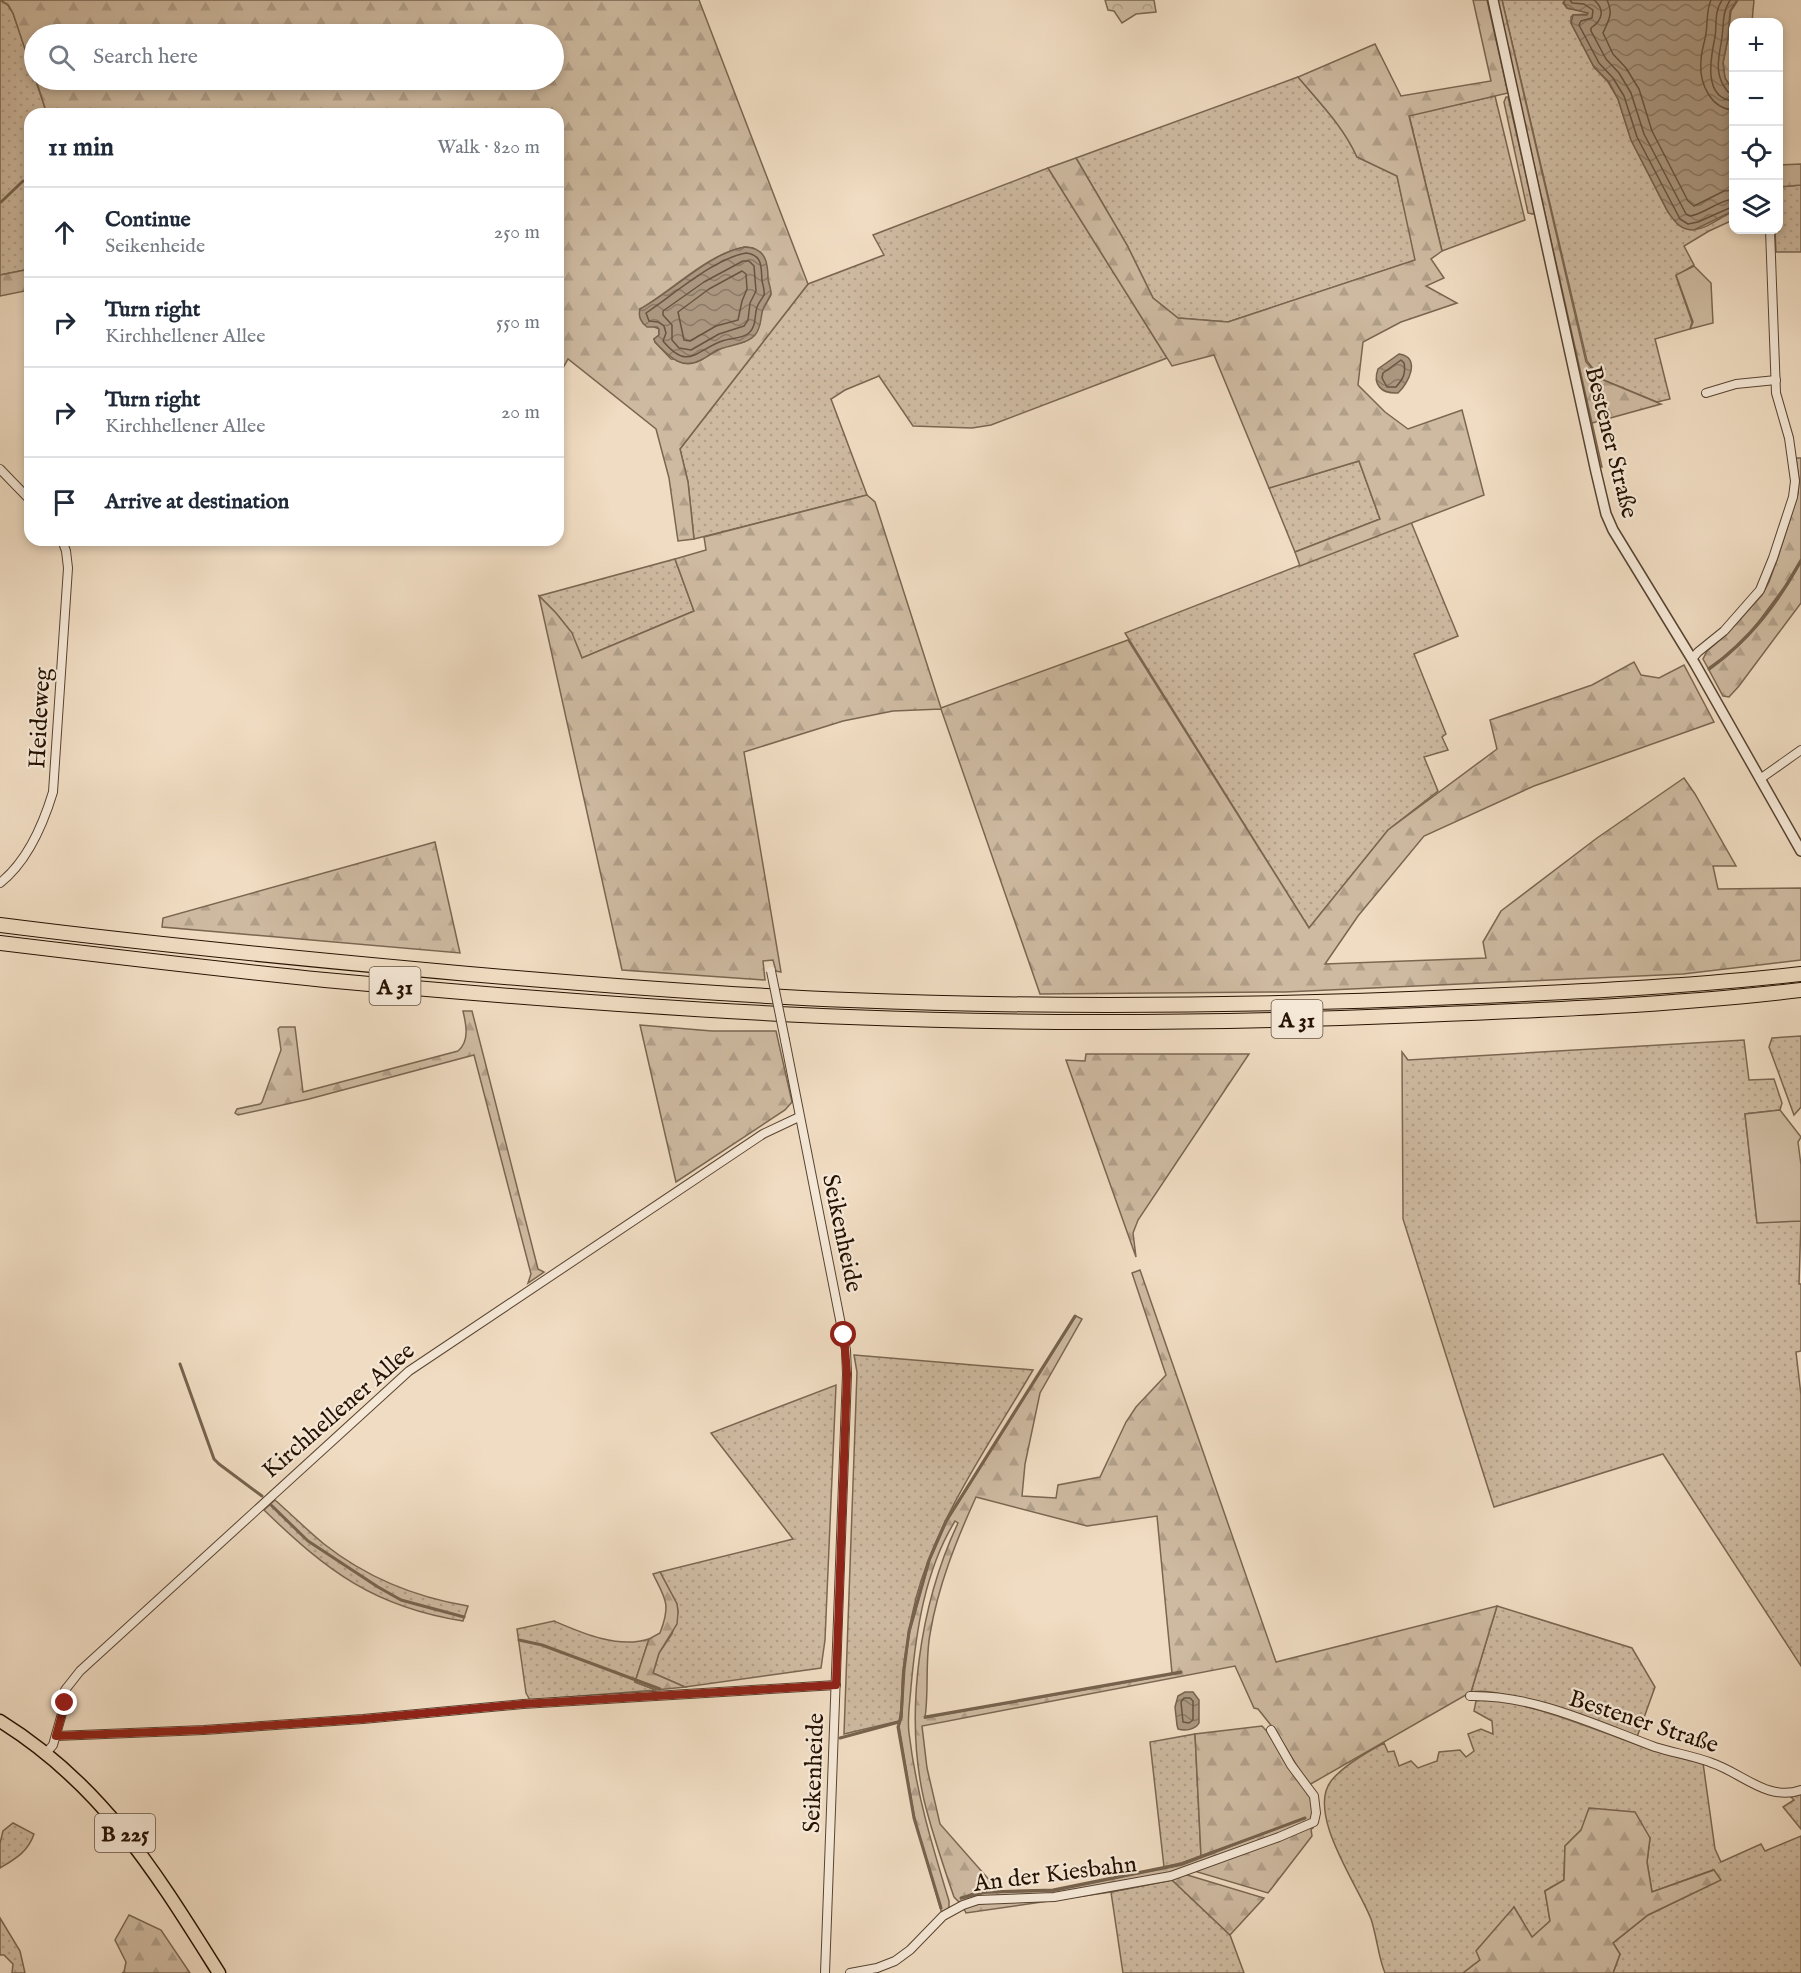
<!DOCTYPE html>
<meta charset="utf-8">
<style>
body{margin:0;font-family:"IM FELL English",serif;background:#f6f6f7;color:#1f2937}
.controls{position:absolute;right:18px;top:18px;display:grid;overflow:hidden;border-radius:12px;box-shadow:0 3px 9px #0003}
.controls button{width:54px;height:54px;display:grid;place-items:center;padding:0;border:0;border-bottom:2px solid #e0e1e3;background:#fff;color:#1f2937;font:30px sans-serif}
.stop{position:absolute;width:18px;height:18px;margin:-14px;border:4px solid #8f2418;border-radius:50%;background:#fff}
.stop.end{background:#8f2418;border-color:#fff;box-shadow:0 2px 6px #0008}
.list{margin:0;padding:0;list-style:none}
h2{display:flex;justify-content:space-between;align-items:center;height:78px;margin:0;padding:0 24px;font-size:26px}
h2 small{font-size:20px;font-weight:400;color:#747a83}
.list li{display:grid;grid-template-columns:39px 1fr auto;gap:18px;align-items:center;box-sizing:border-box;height:90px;padding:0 24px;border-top:2px solid #e0e1e3}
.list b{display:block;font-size:22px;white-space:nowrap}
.list p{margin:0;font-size:20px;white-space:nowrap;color:#747a83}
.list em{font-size:20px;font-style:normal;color:#747a83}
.icon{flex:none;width:33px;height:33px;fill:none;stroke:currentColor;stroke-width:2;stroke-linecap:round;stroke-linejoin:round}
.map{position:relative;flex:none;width:1801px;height:1973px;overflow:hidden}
.search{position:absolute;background:#fff;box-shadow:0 3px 9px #0003;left:24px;top:24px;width:540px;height:66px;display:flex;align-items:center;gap:15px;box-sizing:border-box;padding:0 21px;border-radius:33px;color:#747a83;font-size:22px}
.panel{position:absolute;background:#fff;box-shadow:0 3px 9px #0003;left:24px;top:108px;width:540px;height:438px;border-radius:18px}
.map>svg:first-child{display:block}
</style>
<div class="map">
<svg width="1801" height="1973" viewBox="0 0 1801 1973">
<defs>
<pattern id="grass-dots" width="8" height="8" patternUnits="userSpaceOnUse" patternTransform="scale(1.5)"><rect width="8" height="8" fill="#cebaa1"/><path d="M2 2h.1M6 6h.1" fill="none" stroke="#b19f89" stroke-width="1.8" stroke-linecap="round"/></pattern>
<pattern id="forest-firs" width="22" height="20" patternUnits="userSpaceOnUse" patternTransform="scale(1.5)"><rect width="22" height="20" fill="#cebaa1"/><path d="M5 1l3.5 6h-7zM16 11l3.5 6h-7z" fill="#b19f89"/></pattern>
<pattern id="park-crowns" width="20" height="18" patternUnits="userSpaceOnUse" patternTransform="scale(1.5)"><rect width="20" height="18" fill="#cebaa1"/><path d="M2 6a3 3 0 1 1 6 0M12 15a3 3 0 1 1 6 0" fill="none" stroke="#b19f89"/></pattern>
<pattern id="water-waves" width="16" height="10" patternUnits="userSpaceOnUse" patternTransform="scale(1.5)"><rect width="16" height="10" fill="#ab9780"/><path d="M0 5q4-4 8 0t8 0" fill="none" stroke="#8b7a66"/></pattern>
</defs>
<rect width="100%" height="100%" fill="#f0dcc2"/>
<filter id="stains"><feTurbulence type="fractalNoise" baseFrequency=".00333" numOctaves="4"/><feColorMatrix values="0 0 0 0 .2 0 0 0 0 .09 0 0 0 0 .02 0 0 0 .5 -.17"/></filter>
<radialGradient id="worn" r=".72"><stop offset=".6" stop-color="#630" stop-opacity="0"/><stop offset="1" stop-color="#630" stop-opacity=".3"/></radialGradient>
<g fill="url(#grass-dots)" stroke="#7a6651" stroke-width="1.5">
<polygon points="0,0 8,5 13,13 47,114 30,114 30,269 0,275"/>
<polygon points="1495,0 1497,0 1602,467 1600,467"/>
<path d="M 1502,0 L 1565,0 L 1563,3 L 1567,8 L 1588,12 L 1587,14 L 1573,15 L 1571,17 L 1571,23 L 1594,67 L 1608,82 L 1618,99 L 1631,140 L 1668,212 C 1690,243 1706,226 1733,211 L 1733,220 L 1709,231 L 1684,246 L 1694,265 L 1676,276 L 1692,322 L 1690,329 L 1655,339 L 1670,399 L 1657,402 L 1601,379 L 1587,361 Z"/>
<path d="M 1298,77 C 1320,103 1343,126 1357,157 L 1397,176 L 1416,260 L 1228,322 L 1178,318 L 1153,298 L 1127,245 L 1076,158 Z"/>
<polygon points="1495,96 1525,220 1442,251 1409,115"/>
<polygon points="1506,97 1508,97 1535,214 1532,214 1528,213 1504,102"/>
<polygon points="1048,168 1167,358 991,425 972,428 913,426 879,376 845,390 831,399 867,495 694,539 688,482 680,449 808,284 884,255 873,235"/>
<polygon points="1801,185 1801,252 1776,252 1775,230 1778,230 1779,187"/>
<polygon points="1359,461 1380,519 1295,552 1269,488"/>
<polygon points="1411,522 1458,636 1414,654 1446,734 1442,737 1448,750 1424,757 1438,791 1388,830 1309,928 1125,633"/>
<path d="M 675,559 L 694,611 L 582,658 C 570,628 562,618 539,596 Z"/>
<polygon points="1801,1036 1801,1107 1794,1115 1769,1047 1772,1038"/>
<polygon points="1744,1040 1749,1080 1774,1079 1782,1103 1780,1110 1745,1114 1757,1222 1801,1221 1799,1284 1801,1284 1801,1351 1796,1352 1801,1395 1801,1666 1663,1454 1494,1507 1403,1219 1402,1052 1408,1060"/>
<path d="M 854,1355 L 1033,1370 C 990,1443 938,1516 916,1598 C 910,1622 906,1646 903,1670 C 901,1687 903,1705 899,1721 L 844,1734 L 857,1372 Z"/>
<polygon points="836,1385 825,1640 821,1668 685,1687 653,1673 659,1653 672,1634 678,1612 677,1604 660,1572 793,1539 711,1433"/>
<path d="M 275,1500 C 291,1514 307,1530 324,1544 C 367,1578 414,1597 468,1606 L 463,1621 C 374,1607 327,1571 264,1510 Z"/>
<path d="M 1497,1606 L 1632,1648 L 1655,1687 L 1637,1737 C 1599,1721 1562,1708 1521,1699 C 1505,1695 1488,1689 1471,1692 Z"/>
<path d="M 554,1621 C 582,1633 618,1649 649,1639 L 635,1682 L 656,1690 L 530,1700 L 526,1693 L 517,1629 Z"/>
<path d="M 1482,1700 C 1504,1699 1525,1706 1545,1712 C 1598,1728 1649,1753 1703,1763 L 1715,1849 L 1721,1862 L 1761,1844 L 1765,1851 L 1801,1836 L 1801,1973 L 1613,1973 L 1620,1954 L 1613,1943 L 1648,1915 L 1720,1880 L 1713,1870 L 1652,1892 L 1647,1862 L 1650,1838 L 1581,1830 L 1565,1846 L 1564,1880 L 1545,1891 L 1550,1921 L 1532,1938 L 1514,1907 L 1480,1960 L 1463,1973 L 1385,1973 C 1378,1956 1377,1937 1371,1919 C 1359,1887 1306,1814 1331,1781 C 1343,1766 1367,1752 1384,1743 L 1388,1752 L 1394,1751 L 1399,1766 L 1411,1761 L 1418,1768 L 1437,1761 L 1439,1752 L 1460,1750 L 1466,1757 L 1474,1751 L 1468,1734 L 1481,1729 L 1493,1734 L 1492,1721 L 1474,1711 L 1476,1701 Z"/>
<polygon points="1195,1734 1201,1856 1182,1863 1164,1867 1150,1742"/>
<polygon points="1801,1794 1801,1829 1783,1807 1794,1800 1791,1797"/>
<path d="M 13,1823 L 34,1834 C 28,1852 15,1859 0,1868 L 0,1843 L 3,1831 Z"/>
<polygon points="1172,1880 1230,1935 1244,1973 1123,1973 1111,1892"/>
<polygon points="0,1918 20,1951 25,1973 12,1973 13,1964 4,1955 0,1955"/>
</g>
<g fill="url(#forest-firs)" stroke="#7a6651" stroke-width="1.5" fill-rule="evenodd">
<path d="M 1,0 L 699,0 L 808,284 L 680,449 L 688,482 L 694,539 L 678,541 L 669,478 L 656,429 L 568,359 L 558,377 L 558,114 L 47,114 L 36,80 L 554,80 L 554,34 L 34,34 L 34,76 L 13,13 L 8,5 ZM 745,247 L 753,248 L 761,253 L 771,295 L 744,342 L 725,346 L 701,360 L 671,359 L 655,342 L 654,339 L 659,335 L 659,329 L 654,327 L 640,309 C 673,290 707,254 745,247 Z"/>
<path d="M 1473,0 L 1487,0 L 1508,93 L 1409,116 L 1442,251 L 1431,259 L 1444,278 L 1426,286 L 1457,303 L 1401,322 L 1363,342 L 1358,385 L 1385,412 L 1408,429 L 1462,410 L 1484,495 L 1300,566 L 1295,552 L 1380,519 L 1359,461 L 1269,488 L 1214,355 L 1172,366 L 1048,168 L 1076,158 L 1127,245 L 1153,298 L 1178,318 L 1228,322 L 1415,260 L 1397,176 L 1357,157 C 1343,126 1320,103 1298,77 L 1375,44 L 1401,96 L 1491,81 Z"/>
<polygon points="1497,0 1502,0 1586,362 1601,379 1661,404 1592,423"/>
<polygon points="1738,0 1754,0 1752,22 1734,22 1733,91 1725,78 1723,63 1728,38 1731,11"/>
<polygon points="1801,164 1801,185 1779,187 1779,165"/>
<polygon points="30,269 30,290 0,296 0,275"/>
<polygon points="1796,458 1801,458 1801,559 1785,586 1751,632 1731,652 1708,668 1703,659 1707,651 1728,633 1762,595 1769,582 1778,557 1798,494 1799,480"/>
<polygon points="867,495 875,502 941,708 1128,640 1309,928 1388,830 1497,749 1490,720 1592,685 1634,662 1641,675 1659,678 1684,665 1714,722 1534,786 1424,836 1358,916 1325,964 1486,958 1483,942 1501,911 1597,838 1684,778 1695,794 1736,866 1713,866 1718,889 1801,888 1801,960 1683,974 1285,992 1040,994 941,709 893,711 843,721 744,752 781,972 776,971 773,960 763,961 765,980 622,970 539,596 556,613 572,633 582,658 694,611 675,559 706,550 704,537"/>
<path d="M 1801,562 L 1801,603 L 1739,686 L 1729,697 L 1723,696 L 1709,670 C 1749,642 1778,605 1801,562 Z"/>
<polygon points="435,842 460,953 162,927 163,918"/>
<path d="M 463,1011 L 472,1011 L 538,1269 L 544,1272 L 528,1283 L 531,1274 L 474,1055 L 309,1099 L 238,1115 L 235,1113 L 237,1109 L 260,1104 L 262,1102 L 281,1050 L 278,1029 L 280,1027 L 295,1027 L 303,1092 L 458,1051 C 470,1041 466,1024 463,1011 Z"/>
<polygon points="640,1025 712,1031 776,1031 792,1102 785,1110 676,1182"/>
<polygon points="1086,1054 1249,1054 1138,1220 1133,1233 1136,1257 1066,1060 1085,1061"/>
<path d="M 1140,1270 L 1276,1662 L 1497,1606 L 1471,1692 L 1309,1785 L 1274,1729 L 1258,1709 L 1254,1708 L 1235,1666 L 922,1726 L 927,1768 L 940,1824 L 999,1891 L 976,1892 L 961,1898 L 984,1893 L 1054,1891 L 1182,1865 L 1305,1818 L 1201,1856 L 1195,1734 L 1262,1726 L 1273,1738 L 1313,1801 L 1312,1819 L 1304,1826 L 1173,1873 L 1079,1892 L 959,1902 L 954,1897 C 943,1865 932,1833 924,1800 C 904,1712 920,1604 958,1523 L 955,1521 C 925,1570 916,1631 911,1687 C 910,1702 907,1718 909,1733 C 916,1792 932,1845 949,1901 L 949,1908 L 942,1914 L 915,1820 L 899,1726 L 902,1717 L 904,1670 L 910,1631 L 930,1560 L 947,1521 L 1076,1316 L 1082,1319 L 1040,1393 L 1025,1464 L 1022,1496 L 1056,1498 L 1058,1485 L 1100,1477 L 1126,1422 L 1136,1407 L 1166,1375 L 1132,1273 ZM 976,1497 L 1087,1526 L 1157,1516 L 1172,1673 L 1181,1673 L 925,1718 C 929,1690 925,1662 930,1634 C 938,1586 956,1541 976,1497 Z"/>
<path d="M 660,1572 L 677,1604 L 678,1612 L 677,1624 L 659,1653 L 653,1673 L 685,1687 L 656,1690 L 635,1682 L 649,1639 L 660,1633 C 671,1604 666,1600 653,1574 Z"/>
<polygon points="1589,1808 1635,1812 1650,1838 1647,1862 1652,1892 1714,1870 1721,1880 1648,1915 1613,1943 1620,1954 1613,1973 1463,1973 1480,1960 1476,1951 1514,1907 1532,1937 1550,1921 1545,1891 1564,1880 1565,1846 1581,1830"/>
<polygon points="1312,1826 1313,1828 1311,1829 1312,1836 1268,1893 1194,1871"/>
<polygon points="1184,1874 1264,1898 1230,1935 1172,1880 1111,1892 966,1913 963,1907 991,1902 1044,1901"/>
<polygon points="129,1915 161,1930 190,1973 122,1973 124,1972 126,1962 115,1940"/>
</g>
<polygon fill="url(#park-crowns)" stroke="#7a6651" stroke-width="1.5" points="1105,0 1154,0 1156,12 1136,14 1122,23 1114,11 1108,10"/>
<g fill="#cebaa1" stroke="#7a6651" stroke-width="1.5">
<polygon points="1694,266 1711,283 1713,323 1690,329 1693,322 1676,275"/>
<polygon points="1780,1110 1801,1137 1798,1142 1801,1165 1801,1221 1757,1223 1745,1114"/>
</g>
<g fill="url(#water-waves)" stroke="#76624d" stroke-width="1.5">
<path d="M 1565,0 L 1737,0 L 1730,11 L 1728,38 L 1723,63 L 1725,78 L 1733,91 L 1733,211 L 1694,230 C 1680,230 1675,222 1668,212 L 1631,140 L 1618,99 L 1609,82 L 1594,67 L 1571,23 L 1573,15 L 1587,15 L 1588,13 L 1567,8 L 1564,3 Z"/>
<path d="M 745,247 C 766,248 768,263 768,279 C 769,284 771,289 771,293 C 770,298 765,304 763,309 C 760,318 762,327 755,335 C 746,345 728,345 717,350 C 711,353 707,357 701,360 C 681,371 668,355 655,342 L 654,339 L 659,335 L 659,329 L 657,327 L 647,327 C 641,323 638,316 640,309 C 674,291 707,254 745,247 Z"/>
<path d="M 1399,354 C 1422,357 1408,384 1398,393 C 1382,394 1372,385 1378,369 Z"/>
<path d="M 1185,1692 L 1193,1692 L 1199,1700 L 1199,1723 C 1195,1730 1185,1731 1178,1729 L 1177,1725 L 1175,1707 L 1178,1696 Z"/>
</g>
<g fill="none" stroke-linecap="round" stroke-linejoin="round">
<g stroke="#685440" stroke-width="1.5">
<polyline points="1570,0 1572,3 1584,4 1593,10 1592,18 1581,21 1579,25 1599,63 1613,78 1624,96 1637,137 1680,219 1688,224 1698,222 1734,206"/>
<path d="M 1594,0 C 1605,9 1603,20 1591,28 L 1591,31 L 1606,59 L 1619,73 L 1631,93 L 1644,134 L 1686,214 L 1690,216 C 1705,214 1718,200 1734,199"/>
<path d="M 1607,0 C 1614,14 1608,21 1603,33 L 1613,54 L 1626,68 L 1639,89 L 1652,131 L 1688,201 L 1694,206 L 1724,191 L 1734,190"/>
<path d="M 1711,0 C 1706,11 1708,21 1706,33 C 1705,42 1701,51 1701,61 C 1699,82 1710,109 1734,110"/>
<path d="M 1722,0 C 1714,12 1717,24 1715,37 C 1711,56 1702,99 1734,101"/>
<path d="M 1730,0 C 1722,13 1724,23 1722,37 C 1719,58 1713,74 1728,92 L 1734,94"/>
<path d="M 746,253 C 763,255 761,267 762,281 C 763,285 765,291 764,295 C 762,299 759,302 757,307 C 754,316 757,325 749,333 C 742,339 730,338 722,341 C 695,351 688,371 663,341 L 666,333 L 664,326 L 658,322 L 649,321 L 646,313 C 673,295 715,258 746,253 Z"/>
<polygon points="743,261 749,261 754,266 756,291 750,303 748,320 744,326 719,334 691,350 679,348 672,340 672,325 663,315 663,311 704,282"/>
<polygon points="742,271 746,274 747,289 742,301 738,320 716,326 690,341 684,340 678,312 709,289"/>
<path d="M 1401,360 L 1404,363 C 1406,374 1403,379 1396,387 L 1387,387 L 1382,378 L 1383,373 Z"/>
<polygon points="1184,1698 1190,1698 1193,1701 1193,1720 1189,1723 1183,1722 1181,1702"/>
</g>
<g stroke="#76624d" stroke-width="3">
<polyline points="1,202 23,181"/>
<path d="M 1709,669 C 1750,639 1776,605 1801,561"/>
<polyline points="180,1364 214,1459 219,1464 262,1496"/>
<polyline points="270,1504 308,1541 378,1587 401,1600 464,1617"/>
<polyline points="519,1640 542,1645 660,1689"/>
<polyline points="925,1717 1181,1672"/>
<polyline points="840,1738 899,1722"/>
<polyline points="961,1898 986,1892 1053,1890 1181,1864 1305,1818"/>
<polyline points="941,1908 914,1818 898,1727 901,1717 904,1670 909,1631 929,1560 946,1521 1075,1316"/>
</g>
<g stroke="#584431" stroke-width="10">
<g id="minor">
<polyline points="1706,393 1736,384 1776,380"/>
<polyline points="0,469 30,500"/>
<polyline points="1692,659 1698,652 1724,631 1760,590 1773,558 1793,497 1795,481 1789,438 1776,393 1770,230"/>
<polyline points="1760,779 1801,750"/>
<path d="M 0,883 C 28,861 43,825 53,792 L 68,568 L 66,551 L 62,540"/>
<polyline points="785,1040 846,1350 847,1374 825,1973"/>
<path d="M 1470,1696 C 1534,1695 1596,1725 1655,1747 C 1674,1753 1694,1756 1712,1763 C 1742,1773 1768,1802 1801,1790"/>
<polyline points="56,1736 204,1730 363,1719 523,1704 836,1685"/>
<polyline points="46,1753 53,1745 65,1703 65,1690 80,1671 409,1371 763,1134 799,1117"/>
<polyline points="850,1973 877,1968 895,1961 910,1950 943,1916 963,1905 978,1900 1054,1897 1171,1876 1279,1837 1314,1822 1316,1813 1314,1796 1291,1765 1271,1730"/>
</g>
</g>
<g stroke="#584431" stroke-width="12">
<polyline id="tertiary" points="1493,0 1596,472 1606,514 1613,530 1695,664 1801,851"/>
</g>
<g stroke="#261201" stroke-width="15">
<path id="primary" d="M 0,1721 C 103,1785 156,1873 219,1973"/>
</g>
<g stroke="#261201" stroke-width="16">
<g id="motorway">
<path d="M 0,925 C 156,945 313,960 469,974 C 596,985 722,995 849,1000 C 1052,1008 1255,1006 1457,997 C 1572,992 1687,987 1801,974"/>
<path d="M 0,943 C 108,956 216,969 325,980 C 499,996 674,1010 849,1017 C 1040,1025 1231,1023 1421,1015 C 1548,1010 1675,1005 1801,990"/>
</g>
</g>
<use href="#minor" stroke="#f5e8d7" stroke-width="8"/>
<use href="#tertiary" stroke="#f5e8d7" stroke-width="9"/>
<use href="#primary" stroke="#f0dcc2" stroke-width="12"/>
<use href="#motorway" stroke="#f0dcc2" stroke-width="14"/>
<g stroke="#584431" stroke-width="10" stroke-linecap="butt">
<polyline id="minor-bridge" points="771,971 785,1040"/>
</g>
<use href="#minor-bridge" stroke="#f5e8d7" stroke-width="8"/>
</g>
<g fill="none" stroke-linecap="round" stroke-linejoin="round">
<polyline stroke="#8f2418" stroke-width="8" points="65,1703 56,1736 204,1730 363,1719 523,1704 836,1685 847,1374 844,1335"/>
</g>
<g text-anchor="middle" stroke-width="4.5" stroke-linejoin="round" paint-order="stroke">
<g fill="#f5e8d7" stroke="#645241" stroke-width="1.5">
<rect x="369.5" y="967" width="51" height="38" rx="4.5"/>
<rect x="1271.5" y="1000" width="51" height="38" rx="4.5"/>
<rect x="95" y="1814" width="60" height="38" rx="4.5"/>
</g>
<g font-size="22" font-weight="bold" fill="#261201">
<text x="395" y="994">A 31</text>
<text x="1297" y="1027">A 31</text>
<text x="125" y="1841">B 225</text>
</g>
<g font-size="24" fill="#261201" stroke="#f5e8d7">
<text transform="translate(1612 442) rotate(76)" y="8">Bestener Straße</text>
<text transform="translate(39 718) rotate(-87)" y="8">Heideweg</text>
<text transform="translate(843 1233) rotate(78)" y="8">Seikenheide</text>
<text transform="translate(338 1410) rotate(-41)" y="8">Kirchhellener Allee</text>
<text transform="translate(1644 1721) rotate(18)" y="8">Bestener Straße</text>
<text transform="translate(813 1773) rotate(-88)" y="8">Seikenheide</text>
<text transform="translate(1055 1873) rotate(-7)" y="8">An der Kiesbahn</text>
</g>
</g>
<rect width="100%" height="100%" filter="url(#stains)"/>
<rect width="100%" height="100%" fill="url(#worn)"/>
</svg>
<div class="controls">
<button>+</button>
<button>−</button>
<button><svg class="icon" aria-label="locate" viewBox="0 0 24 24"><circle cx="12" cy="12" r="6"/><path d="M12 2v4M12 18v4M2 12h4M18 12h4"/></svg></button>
<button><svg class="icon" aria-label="layers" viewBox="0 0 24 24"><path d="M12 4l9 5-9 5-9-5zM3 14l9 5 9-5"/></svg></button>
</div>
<div class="stop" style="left:844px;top:1335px"></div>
<div class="stop end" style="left:65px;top:1703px"></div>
<div class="search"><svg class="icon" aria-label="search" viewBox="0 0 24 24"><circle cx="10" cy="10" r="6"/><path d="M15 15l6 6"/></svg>Search here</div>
<section class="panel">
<h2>11 min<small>Walk · 820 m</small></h2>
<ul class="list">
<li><svg class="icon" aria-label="ahead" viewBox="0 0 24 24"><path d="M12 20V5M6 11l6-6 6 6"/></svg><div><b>Continue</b><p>Seikenheide</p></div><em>250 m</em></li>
<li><svg class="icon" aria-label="right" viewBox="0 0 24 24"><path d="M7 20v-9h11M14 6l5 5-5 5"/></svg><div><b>Turn right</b><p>Kirchhellener Allee</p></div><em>550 m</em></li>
<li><svg class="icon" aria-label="right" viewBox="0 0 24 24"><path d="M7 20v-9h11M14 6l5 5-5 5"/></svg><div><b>Turn right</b><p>Kirchhellener Allee</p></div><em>20 m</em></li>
<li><svg class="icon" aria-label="arrive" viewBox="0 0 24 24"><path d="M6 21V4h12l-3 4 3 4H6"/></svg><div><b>Arrive at destination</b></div></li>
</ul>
</section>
</div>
